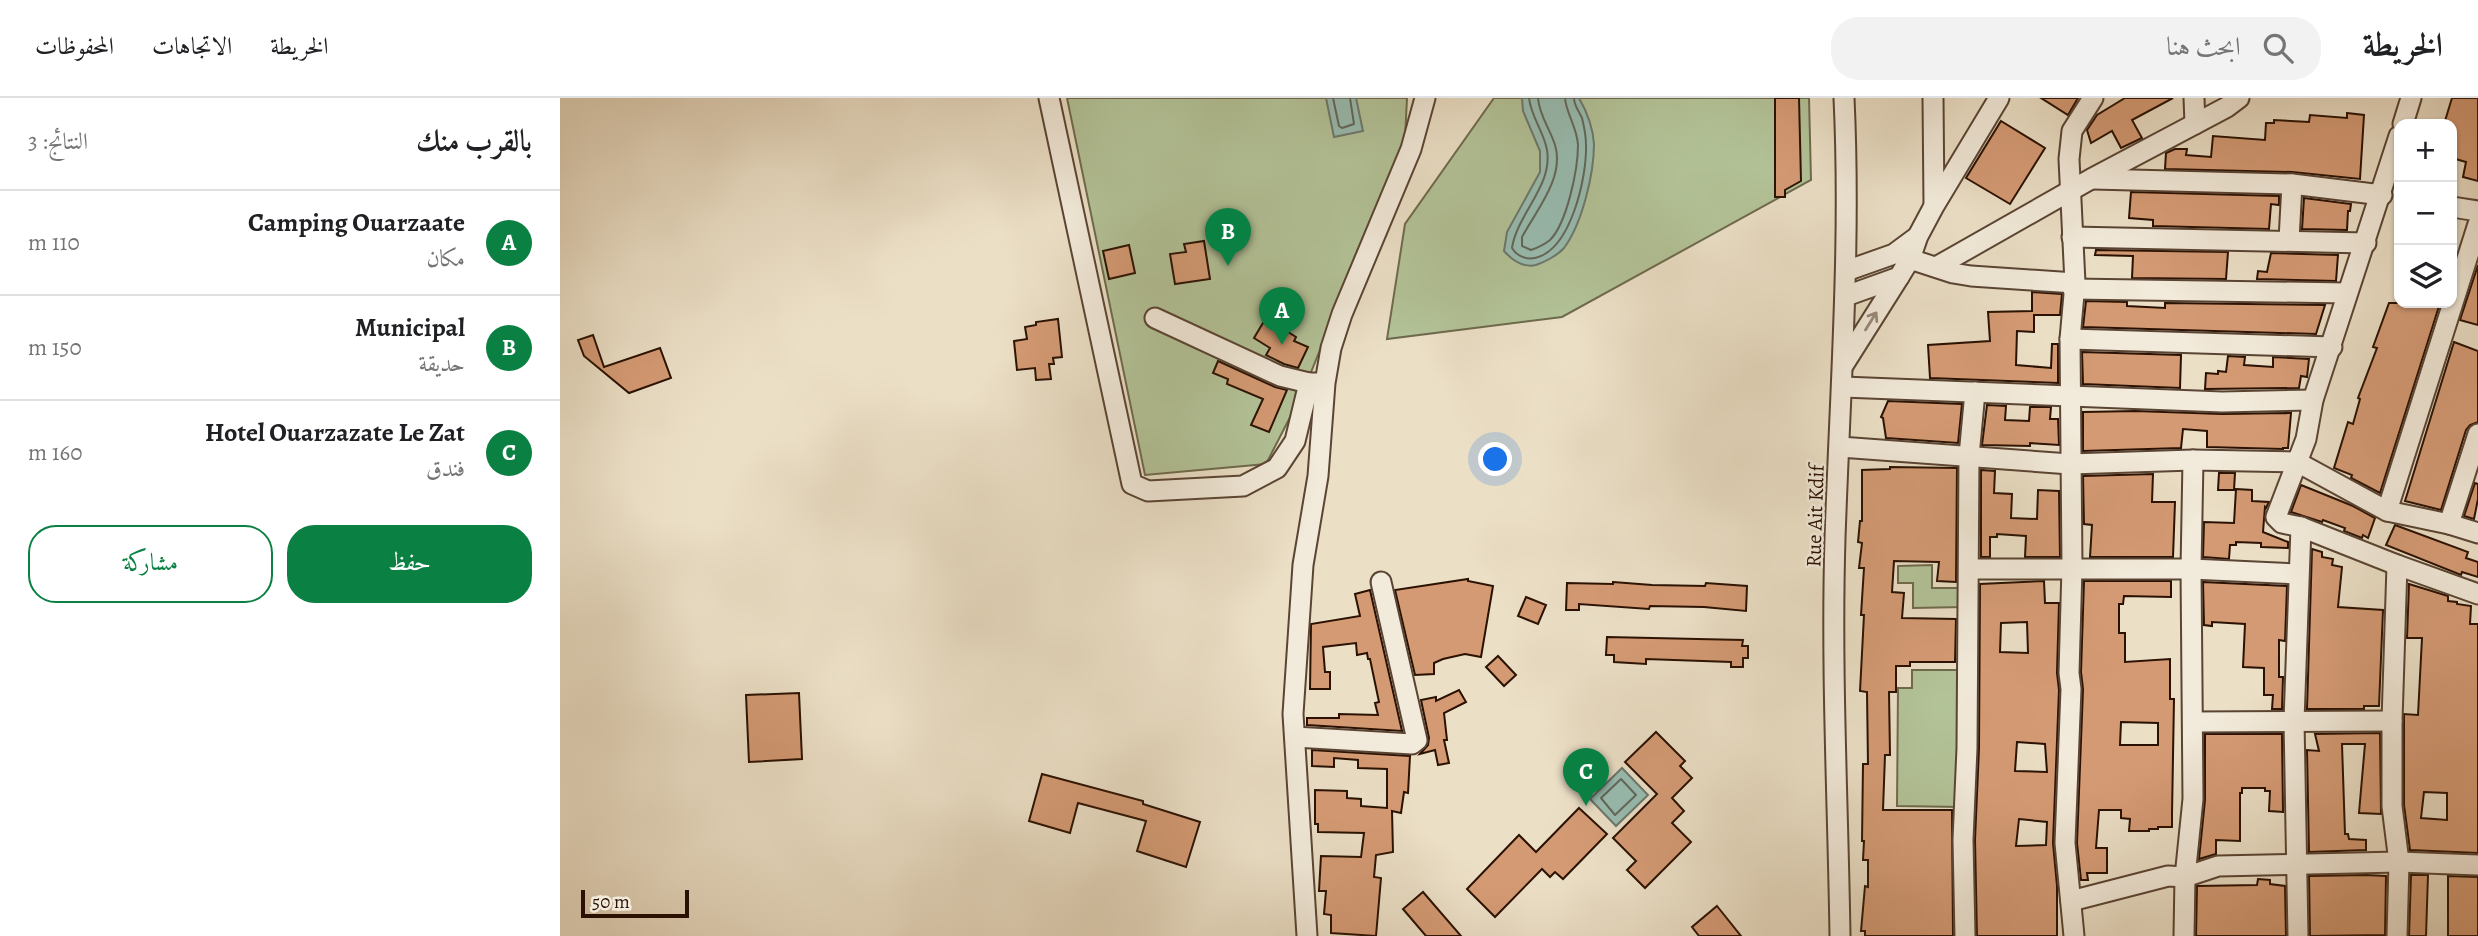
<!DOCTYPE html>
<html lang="ar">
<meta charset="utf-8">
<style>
body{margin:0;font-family:Alegreya,Amiri,serif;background:#f2f2f2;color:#202124;direction:rtl}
.controls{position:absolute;right:21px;top:21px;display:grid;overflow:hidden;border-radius:14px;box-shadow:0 2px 5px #0004}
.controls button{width:63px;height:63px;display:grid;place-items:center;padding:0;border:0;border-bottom:2px solid #e0e0e0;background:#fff;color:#202124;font:35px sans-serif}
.scale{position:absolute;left:21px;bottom:18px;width:108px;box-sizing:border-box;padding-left:7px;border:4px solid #2a1102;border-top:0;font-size:19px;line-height:24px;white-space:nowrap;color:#2a1102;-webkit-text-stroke:5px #f2eada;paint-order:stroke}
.you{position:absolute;left:936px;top:362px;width:24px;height:24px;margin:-18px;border:5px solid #fff;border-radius:50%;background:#1a73e8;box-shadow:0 0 0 10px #1a73e833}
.badge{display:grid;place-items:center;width:46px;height:46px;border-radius:50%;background:#0b8043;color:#fff;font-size:23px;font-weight:700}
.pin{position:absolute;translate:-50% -58px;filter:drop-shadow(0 2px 4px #0008)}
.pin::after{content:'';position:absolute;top:37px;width:24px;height:21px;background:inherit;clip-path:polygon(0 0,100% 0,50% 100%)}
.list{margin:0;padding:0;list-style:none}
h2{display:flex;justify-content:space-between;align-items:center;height:91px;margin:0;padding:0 28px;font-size:30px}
h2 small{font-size:23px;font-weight:400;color:#757577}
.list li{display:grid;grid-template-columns:46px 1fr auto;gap:21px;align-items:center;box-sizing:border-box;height:105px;padding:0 28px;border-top:2px solid #e0e0e0}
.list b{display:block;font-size:26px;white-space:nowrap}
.list p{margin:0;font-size:23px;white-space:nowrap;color:#757577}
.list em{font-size:23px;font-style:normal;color:#757577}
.actions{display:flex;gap:14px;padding:21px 28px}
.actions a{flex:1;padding:16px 0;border:2px solid #0b8043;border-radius:28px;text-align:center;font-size:24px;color:#0b8043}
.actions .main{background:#0b8043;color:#fff}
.icon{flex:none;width:38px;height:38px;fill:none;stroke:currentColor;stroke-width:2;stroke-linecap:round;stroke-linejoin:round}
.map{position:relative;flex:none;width:1918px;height:838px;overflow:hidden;direction:ltr}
header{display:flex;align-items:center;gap:42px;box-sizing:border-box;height:98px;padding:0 35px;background:#fff;border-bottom:2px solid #e0e0e0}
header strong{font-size:33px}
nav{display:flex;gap:38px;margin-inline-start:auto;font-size:24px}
.search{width:490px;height:63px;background:#f2f2f2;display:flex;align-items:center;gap:18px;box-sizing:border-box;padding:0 24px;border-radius:28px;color:#757577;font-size:26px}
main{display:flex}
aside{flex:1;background:#fff}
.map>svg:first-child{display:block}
</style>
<header>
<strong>الخريطة</strong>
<div class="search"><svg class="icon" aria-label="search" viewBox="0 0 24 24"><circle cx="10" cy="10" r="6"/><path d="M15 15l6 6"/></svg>ابحث هنا</div>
<nav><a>الخريطة</a><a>الاتجاهات</a><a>المحفوظات</a></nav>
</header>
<main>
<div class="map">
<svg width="1918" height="838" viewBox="0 0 1918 838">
<rect width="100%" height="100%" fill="#ebdfc6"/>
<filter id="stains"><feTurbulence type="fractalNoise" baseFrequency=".00286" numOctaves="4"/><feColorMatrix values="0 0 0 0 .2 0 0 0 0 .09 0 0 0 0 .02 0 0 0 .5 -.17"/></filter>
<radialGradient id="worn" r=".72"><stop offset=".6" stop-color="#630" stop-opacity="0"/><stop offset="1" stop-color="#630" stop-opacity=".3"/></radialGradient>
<g fill="#b3c398" stroke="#6e6a4d" stroke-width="2">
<polygon points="507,0 847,0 845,41 743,294 706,366 585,377"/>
<polygon points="934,0 1249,0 1251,82 1002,219 827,241 845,126"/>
<polygon points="1372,467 1372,490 1404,490 1404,509 1353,510 1353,485 1338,485 1338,468"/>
<polygon points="1352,572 1402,572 1401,709 1337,708 1338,590 1352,590"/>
</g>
<g fill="#98bdb2" stroke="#6c786c" stroke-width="2">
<polygon points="766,0 796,0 803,33 774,39"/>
<path d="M 962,0 L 1019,0 C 1027,14 1033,30 1034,46 C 1034,76 1022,126 1004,150 C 998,157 985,164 976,167 C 963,170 952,162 944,153 L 947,134 L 980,74 L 980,53 L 963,13 Z"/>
<polygon points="1062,670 1088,697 1056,728 1030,701"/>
</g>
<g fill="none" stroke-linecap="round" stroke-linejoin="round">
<g stroke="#61675a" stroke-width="2">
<polyline points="773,0 779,28 782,30 794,26 790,0"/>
<path d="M 969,0 C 971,19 984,34 987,52 C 993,88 957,116 952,150 C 956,157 965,162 975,160 C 1011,152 1027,79 1026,47 C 1026,39 1024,28 1022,20 C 1019,13 1014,8 1014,0"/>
<path d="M 978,0 C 979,17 990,31 995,47 C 1005,79 976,113 962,139 L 962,148 L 971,152 C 977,150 985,146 990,142 C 1007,125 1018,71 1018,47 C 1017,29 1006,15 1005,0"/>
<polygon points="1061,681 1076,697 1055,717 1041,700"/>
</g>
</g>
<g fill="#d49a74" stroke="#2a1102" stroke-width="2" fill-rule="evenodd">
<polygon points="1215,0 1239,0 1241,83 1225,92 1225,99 1215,99"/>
<polygon points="1481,0 1518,0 1508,17"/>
<polygon points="1565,0 1613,0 1572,22 1582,40 1561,50 1552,33 1531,45 1527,32 1537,17"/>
<polygon points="1892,0 1918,0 1918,83 1903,79 1906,64 1892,60 1892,26 1885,26 1885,23"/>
<polygon points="1787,15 1804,17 1800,81 1732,74 1605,71 1606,55 1615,51 1627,51 1626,57 1651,59 1653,38 1705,42 1706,25 1714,25 1714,22 1749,24 1750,17 1787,20"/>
<polygon points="1441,23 1485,50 1450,106 1406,80"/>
<polygon points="1571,94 1719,98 1719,107 1711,106 1709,131 1593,128 1593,122 1569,120"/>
<polygon points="1744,100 1791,106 1790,113 1788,113 1787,132 1742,131"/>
<polygon points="644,143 650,181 615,186 610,156 626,154 624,146"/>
<polygon points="569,147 575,175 549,181 543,153"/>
<polygon points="1536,152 1668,154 1666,181 1572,180 1573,158 1535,157"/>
<polygon points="1711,155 1778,157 1776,183 1697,181 1698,173 1707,174"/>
<polygon points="1918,167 1918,227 1900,222"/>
<polygon points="1472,194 1502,196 1500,217 1474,217 1474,234 1457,233 1456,267 1491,270 1492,246 1498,246 1498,285 1370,280 1368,247 1430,243 1428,214 1472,213"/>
<polygon points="1526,203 1567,204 1567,208 1605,210 1605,205 1765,207 1756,236 1523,229"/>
<polygon points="1829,205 1880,205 1820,395 1791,380 1792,377 1774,370 1788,324 1793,326 1800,301 1798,300 1817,250 1813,249"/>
<polygon points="706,220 736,239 734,243 748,249 738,270 724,266 706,257 710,250 694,240"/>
<polygon points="498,221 502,259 493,260 494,266 489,266 491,281 476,282 475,270 457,272 454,243 467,241 465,229 476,227 476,224"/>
<polygon points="33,237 44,269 100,250 111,280 69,295 24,258 18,242"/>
<polygon points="1894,244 1918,253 1918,324 1910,327 1906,332 1881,412 1845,403"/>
<polygon points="1522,254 1621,257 1620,290 1523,286"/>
<polygon points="1668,258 1685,259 1684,267 1713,269 1713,259 1749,261 1747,279 1741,278 1739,290 1645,291 1646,275 1658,276 1658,273 1666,274"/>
<polygon points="658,263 715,289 727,292 709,334 691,327 703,301 667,286 668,281 653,275"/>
<polygon points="1328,303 1402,306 1398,345 1326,340 1323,320 1321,319"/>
<polygon points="1427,307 1446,308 1445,322 1469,323 1470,309 1491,309 1490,321 1498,321 1499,347 1470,345 1470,348 1422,347"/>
<polygon points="1576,313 1662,316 1731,315 1728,350 1723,350 1723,351 1647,349 1647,333 1623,331 1621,350 1523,353 1523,314"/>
<polygon points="1330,369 1397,370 1396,484 1377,483 1379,464 1334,463 1332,494 1344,495 1342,520 1396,521 1395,564 1350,564 1350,568 1336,568 1336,594 1329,594 1330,657 1325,657 1323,712 1392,712 1393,838 1305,838 1305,833 1301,833 1305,788 1308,789 1308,762 1303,762 1304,743 1302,743 1303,666 1308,666 1307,594 1300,593 1304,517 1301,517 1304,470 1299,470 1302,445 1298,444 1300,423 1302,423 1302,372 1330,371"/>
<polygon points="1421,372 1435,373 1434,395 1452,396 1451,420 1477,421 1478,392 1499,393 1500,459 1465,459 1466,438 1437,436 1437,439 1430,439 1430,459 1421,459"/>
<polygon points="1659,375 1675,375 1674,392 1658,392"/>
<polygon points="1593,376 1592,404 1615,404 1613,459 1530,459 1532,427 1524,426 1523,378"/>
<polygon points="1915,385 1918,386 1918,401 1914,421 1904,418"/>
<polygon points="1741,387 1793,408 1815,420 1808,440 1803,437 1802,440 1784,433 1785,430 1763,422 1762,424 1731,414"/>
<polygon points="1676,391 1692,392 1692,403 1709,404 1706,410 1705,409 1703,434 1728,444 1728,450 1701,449 1701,445 1676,444 1676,447 1670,447 1669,461 1643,459 1644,424 1674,425"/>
<polygon points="1835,427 1908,454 1906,460 1918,464 1918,479 1902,474 1901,477 1826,447"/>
<polygon points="1752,451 1762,454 1762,459 1773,461 1772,467 1782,469 1778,509 1823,512 1819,608 1804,608 1804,611 1747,611"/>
<polygon points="908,481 908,483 933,488 921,559 905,556 883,561 874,565 874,576 855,577 835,492"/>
<path d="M 1484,483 L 1485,505 L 1499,505 L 1497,575 L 1499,592 L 1493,745 L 1497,788 L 1497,838 L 1417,838 L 1415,742 L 1419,650 L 1420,486 ZM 1467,524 L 1468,555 L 1440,554 L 1441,525 ZM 1457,644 L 1485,646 L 1487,674 L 1455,673 ZM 1459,721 L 1487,724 L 1486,747 L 1456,748 Z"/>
<path d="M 1524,483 L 1611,483 L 1611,499 L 1564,498 L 1563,506 L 1559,506 L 1559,535 L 1565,535 L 1565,564 L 1610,561 L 1610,601 L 1614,601 L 1612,716 L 1612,729 L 1598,729 L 1598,731 L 1589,731 L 1589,733 L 1569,733 L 1570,721 L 1561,720 L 1561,712 L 1539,712 L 1536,750 L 1547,750 L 1547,775 L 1527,775 L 1528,782 L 1521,782 L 1517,745 L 1523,591 L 1521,574 ZM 1561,624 L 1598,625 L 1598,647 L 1560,647 Z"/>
<polygon points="1053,484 1092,487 1145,488 1146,485 1187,488 1186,513 1144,509 1090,508 1089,511 1019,506 1019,512 1006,512 1007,485 1053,486"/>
<polygon points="1643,484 1727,488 1725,543 1719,542 1719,579 1723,579 1722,611 1712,611 1713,597 1704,597 1704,570 1683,569 1685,526 1652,524 1652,528 1644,527"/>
<path d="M 1849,486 L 1888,498 L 1888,503 L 1897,504 L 1897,506 L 1911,508 L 1910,526 L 1918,526 L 1918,755 L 1850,752 L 1844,707 L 1844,616 L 1858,617 L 1862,540 L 1847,540 ZM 1864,694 L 1887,695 L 1887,722 L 1861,720 Z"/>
<polygon points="810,492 842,633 747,627 747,620 779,620 779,616 818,617 815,605 819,604 810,561 808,561 807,555 797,557 796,545 763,549 765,574 770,574 770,591 750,591 751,526 800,518 795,496"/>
<polygon points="966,499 986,507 978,526 958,518"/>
<polygon points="1047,539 1183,542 1182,548 1188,548 1188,560 1183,560 1183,569 1171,569 1171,564 1086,561 1086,566 1054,564 1054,557 1046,557"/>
<polygon points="938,558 956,577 944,588 926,569"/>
<polygon points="899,592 906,604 884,615 887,642 884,642 889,665 878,667 875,652 860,656 868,647 869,640 861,602 876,599 876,603"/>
<polygon points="239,595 242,661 189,664 186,597"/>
<polygon points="1096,634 1125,663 1120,668 1132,680 1112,700 1124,713 1112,725 1131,744 1085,790 1067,772 1076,763 1053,740 1097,696 1065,664"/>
<polygon points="1820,635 1821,716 1799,715 1805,646 1782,646 1785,736 1788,736 1789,741 1806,742 1806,752 1749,754 1747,652 1759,653 1755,636"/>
<polygon points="1645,636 1722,636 1723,714 1709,713 1710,693 1705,693 1705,690 1682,690 1682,695 1680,695 1680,743 1656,742 1656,756 1639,761 1645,702"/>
<polygon points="752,652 850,658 848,695 844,694 841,715 832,713 833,754 816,757 814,779 821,780 816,838 771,835 771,817 764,816 766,793 759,793 761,758 801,759 804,735 758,734 758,726 755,726 755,692 787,693 787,700 801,701 801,708 827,710 827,671 798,670 798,662 774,660 774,669 752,668"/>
<polygon points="482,676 583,703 583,706 640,724 626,769 577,753 586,723 518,705 510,735 469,723"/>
<polygon points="1019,710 1047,736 1003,781 995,774 990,779 982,771 935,819 907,791 959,737 976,754"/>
<polygon points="1806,777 1826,778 1825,837 1750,838 1749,778"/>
<polygon points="1851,777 1868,777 1866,838 1849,838"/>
<polygon points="1888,778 1918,779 1918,838 1888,838"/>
<polygon points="1698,781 1710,782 1710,786 1725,788 1726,838 1636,838 1637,788 1697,787"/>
<polygon points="863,794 901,838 866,838 843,811"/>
<polygon points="1157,808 1181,838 1139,838 1132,829"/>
</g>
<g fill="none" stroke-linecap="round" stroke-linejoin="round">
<g stroke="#5a4433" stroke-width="23">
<g id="minor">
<polyline points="489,0 572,386 588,393 683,388 717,370 735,343 749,285"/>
<polyline points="1373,0 1374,107"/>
<polyline points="1634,0 1635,26"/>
<polyline points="1843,26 1851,0"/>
<polyline points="1839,38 1753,302 1746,341 1716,419 1722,425 1741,429 1837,467 1918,496"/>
<polyline points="1533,81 1732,86 1822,97"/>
<polyline points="1892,109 1918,113"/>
<polyline points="1512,139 1806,145"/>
<polyline points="1729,142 1732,86"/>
<polyline points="1350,161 1393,175 1411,178 1515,185"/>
<polyline points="1376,169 1531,81 1667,9 1679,0"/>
<polyline points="1286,173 1334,156 1357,139"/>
<polyline points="1513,191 1787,195"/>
<polyline points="1286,198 1339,179 1350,161 1358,138 1374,108 1439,0"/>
<polyline points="595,220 720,278 749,285 761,285"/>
<polyline points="1510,241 1772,249"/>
<polyline points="1284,266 1339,179"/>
<polyline points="1283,289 1662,304 1753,302"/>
<polyline points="1280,349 1510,366 1633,362 1737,364 1827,413 1889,426 1918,435"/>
<polyline points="1827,413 1918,126"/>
<polyline points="1889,426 1918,336"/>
<polyline points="1837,467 1832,623 1832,708 1839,764 1837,838"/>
<polyline points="1409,471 1631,471 1738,476"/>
<polyline points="1633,624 1832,623"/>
<polyline points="735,639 852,646 857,642 821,484"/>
<polyline points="1511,803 1608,778 1625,779 1658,768 1839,764 1918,767"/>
<polyline points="747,838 733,616 743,467 758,378 765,285 771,250 782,216 851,51 865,0"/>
<path d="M 1280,838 C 1278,706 1271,573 1275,440 C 1280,293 1291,147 1284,0"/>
<polyline points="1405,838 1403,742 1407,650 1409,358 1415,294"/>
<polyline points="1514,838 1505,745 1511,591 1509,575 1512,469 1510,241 1515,185 1509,61 1512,33 1533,0"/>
<polyline points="1624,838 1625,779 1633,701 1631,471 1633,362"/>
<polyline points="1738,838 1734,623 1741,429"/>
</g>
</g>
<use href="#minor" stroke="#f2eada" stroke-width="19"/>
</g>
<defs><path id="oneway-shaft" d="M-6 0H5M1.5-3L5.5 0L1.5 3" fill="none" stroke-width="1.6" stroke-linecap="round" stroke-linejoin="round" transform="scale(1.75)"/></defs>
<use stroke="#988879" href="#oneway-shaft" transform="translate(1311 223) rotate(-58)"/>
<g text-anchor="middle" stroke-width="5" stroke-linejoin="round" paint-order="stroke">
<g font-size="21" fill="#2a1102" stroke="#f2eada">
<text transform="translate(1255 418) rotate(-88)" y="7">Rue Ait Kdif</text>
</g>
</g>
<rect width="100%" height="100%" filter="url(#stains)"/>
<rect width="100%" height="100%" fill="url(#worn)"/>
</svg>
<div class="controls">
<button>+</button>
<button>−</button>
<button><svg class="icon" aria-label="layers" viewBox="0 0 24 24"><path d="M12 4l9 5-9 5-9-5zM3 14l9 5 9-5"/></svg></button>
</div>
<div class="scale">50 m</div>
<div class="you"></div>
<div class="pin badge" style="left:722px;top:247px">A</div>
<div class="pin badge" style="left:668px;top:168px">B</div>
<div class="pin badge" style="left:1026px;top:708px">C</div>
</div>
<aside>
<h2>بالقرب منك<small>النتائج: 3</small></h2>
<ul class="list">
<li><span class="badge">A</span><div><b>Camping Ouarzaate</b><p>مكان</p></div><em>110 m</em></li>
<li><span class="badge">B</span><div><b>Municipal</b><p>حديقة</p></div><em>150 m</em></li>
<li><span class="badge">C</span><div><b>Hotel Ouarzazate Le Zat</b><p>فندق</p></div><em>160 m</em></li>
</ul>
<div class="actions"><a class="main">حفظ</a><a>مشاركة</a></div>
</aside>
</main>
